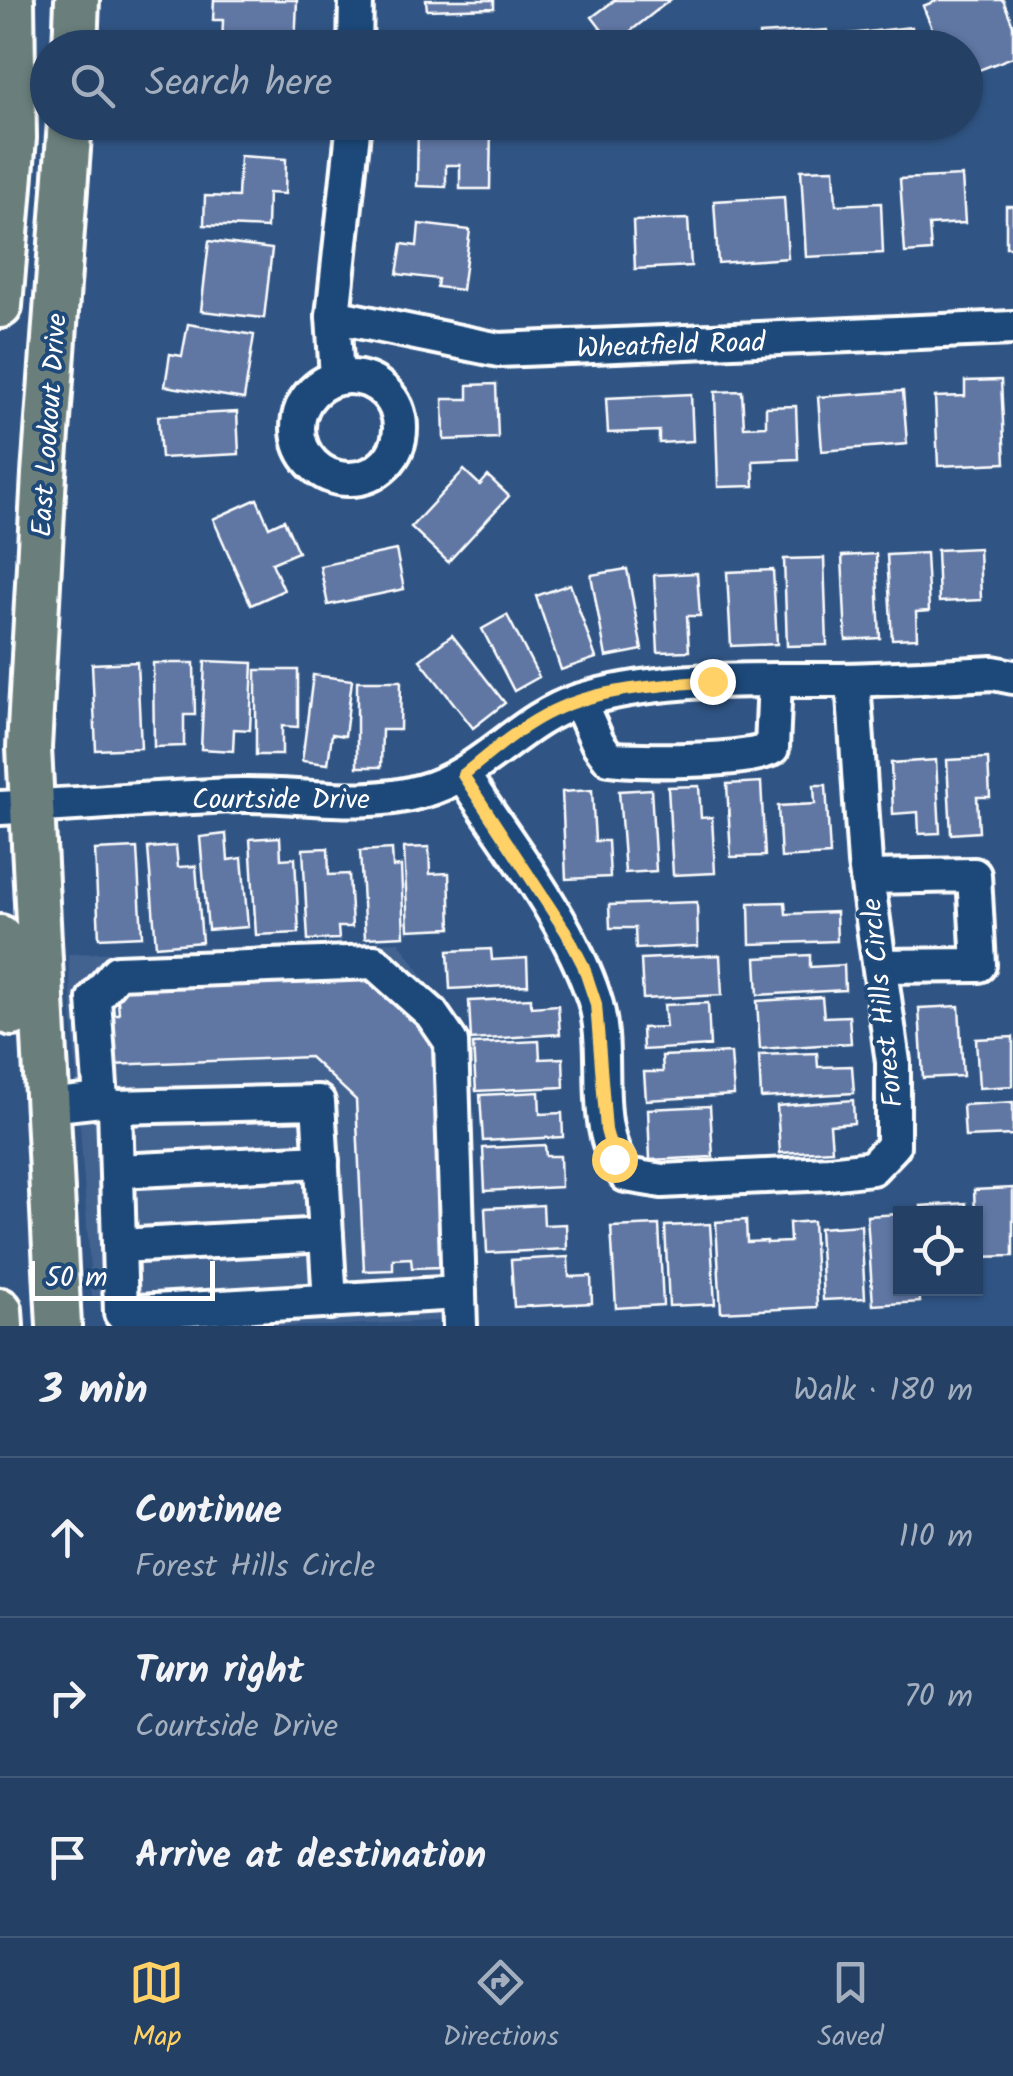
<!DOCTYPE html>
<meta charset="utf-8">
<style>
body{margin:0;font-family:Kalam,sans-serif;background:#2c476a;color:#f1f3f6}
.controls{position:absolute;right:30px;bottom:30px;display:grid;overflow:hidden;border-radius:0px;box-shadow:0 2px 8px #0004}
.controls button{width:90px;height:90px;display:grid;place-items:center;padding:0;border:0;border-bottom:2px solid #415978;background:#244064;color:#f1f3f6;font:50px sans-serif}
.scale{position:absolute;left:30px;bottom:25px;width:185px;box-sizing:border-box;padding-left:10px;border:5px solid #fff;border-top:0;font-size:28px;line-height:35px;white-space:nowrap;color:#fff;-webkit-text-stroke:8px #1f4a7a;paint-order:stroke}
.stop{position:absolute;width:30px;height:30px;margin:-22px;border:8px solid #ffd166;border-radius:50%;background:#fff}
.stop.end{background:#ffd166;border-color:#fff;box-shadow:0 2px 10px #0008}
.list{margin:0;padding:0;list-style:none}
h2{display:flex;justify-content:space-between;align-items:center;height:130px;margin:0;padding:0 40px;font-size:42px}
h2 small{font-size:32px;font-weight:400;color:#a3afbf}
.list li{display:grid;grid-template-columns:65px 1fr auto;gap:30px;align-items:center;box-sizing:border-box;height:160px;padding:0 40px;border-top:2px solid #415978}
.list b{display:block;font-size:38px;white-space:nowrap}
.list p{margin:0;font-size:32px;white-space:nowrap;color:#a3afbf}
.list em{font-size:32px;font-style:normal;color:#a3afbf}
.icon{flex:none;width:55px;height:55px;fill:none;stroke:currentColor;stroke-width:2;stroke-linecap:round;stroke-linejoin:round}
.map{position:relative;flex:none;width:1013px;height:1326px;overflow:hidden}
.search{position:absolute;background:#244064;box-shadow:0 2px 8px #0004;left:30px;right:30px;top:30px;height:110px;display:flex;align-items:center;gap:25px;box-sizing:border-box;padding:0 35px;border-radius:55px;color:#a3afbf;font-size:38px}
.sheet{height:610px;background:#244064}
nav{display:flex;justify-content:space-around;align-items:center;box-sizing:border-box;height:140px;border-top:2px solid #415978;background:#244064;font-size:28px;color:#a3afbf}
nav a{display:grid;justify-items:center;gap:5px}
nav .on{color:#ffd166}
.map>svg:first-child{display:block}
</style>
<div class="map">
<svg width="1013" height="1326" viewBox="0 0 1013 1326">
<rect width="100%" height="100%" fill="#305585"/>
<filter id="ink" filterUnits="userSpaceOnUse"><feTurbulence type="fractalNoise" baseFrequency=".01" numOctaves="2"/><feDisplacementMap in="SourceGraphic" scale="20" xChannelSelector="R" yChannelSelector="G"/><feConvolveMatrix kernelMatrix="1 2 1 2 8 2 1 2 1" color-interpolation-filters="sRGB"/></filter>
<g filter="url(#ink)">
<polygon fill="#436290" points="399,942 465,1038 479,1319 326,1326 120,1326 106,1300 92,1296 68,954"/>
<g fill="#6177a4" stroke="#fff" stroke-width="2.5">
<polygon points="214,0 297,0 295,48 222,48 223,20 213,20"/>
<polygon points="426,0 494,0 494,8 427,10"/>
<polygon points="615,0 670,0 618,41 611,42 592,17"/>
<polygon points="938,0 1003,0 1013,25 1013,57 966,75 966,48 940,48 923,6"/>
<polygon points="912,27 914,48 849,48 848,34"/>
<polygon points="444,30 501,33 500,48 422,48 443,47"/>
<polygon points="827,30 828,48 760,48 759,34"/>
<rect x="208" y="122" width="67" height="7"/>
<polygon points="418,122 491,122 490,189 460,189 460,165 446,165 446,187 417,186"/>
<polygon points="240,156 286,159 285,194 268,193 267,228 204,225 205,196 238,197"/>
<polygon points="834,169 836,205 881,203 883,253 806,257 801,170"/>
<polygon points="962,176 965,223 929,225 931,251 905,253 900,179"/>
<polygon points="784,197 788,258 718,263 714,201"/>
<rect x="1006" y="206" width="7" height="41"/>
<polygon points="688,219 691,266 635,269 633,221"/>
<polygon points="419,224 470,230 462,290 437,287 438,279 397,274 402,244 417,246"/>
<polygon points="209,241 272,249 264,318 201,311"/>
<polygon points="188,324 254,335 244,399 165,386 170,354 182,356"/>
<polygon points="1001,380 1005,463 938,466 935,397 965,396 965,381"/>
<polygon points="496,384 498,438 444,440 443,399 468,399 468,385"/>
<polygon points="742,391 744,427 766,426 766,407 796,406 798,459 753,461 754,486 718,487 715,392"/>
<polygon points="903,391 907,444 822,451 818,397"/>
<polygon points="691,394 693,441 659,443 659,431 608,433 606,398"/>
<polygon points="237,412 239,454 161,458 158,416"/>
<polygon points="464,470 480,485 488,476 509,496 448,562 411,527"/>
<polygon points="257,499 269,527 284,520 298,552 272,563 284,590 251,605 213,519"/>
<polygon points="979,548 981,600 939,602 937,550"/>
<polygon points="396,550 404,589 328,605 320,566"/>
<polygon points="926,553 929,611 916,612 917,638 892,639 887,555"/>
<polygon points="876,554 880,638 846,640 842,556"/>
<polygon points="824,558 827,645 787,646 784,559"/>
<polygon points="627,569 642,650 606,657 591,575"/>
<polygon points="773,570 777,644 731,646 727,572"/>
<polygon points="697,573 700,616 687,616 689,651 658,652 654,575"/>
<polygon points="570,584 596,658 561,670 536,596"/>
<polygon points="507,615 539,677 514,691 482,629"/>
<polygon points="452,635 505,703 473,728 420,660"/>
<polygon points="205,661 253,663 250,730 234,729 233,751 201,749"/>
<polygon points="137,662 141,748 96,750 92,664"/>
<polygon points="153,663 194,663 195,715 184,715 184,746 154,747"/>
<polygon points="256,670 298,670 298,727 282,726 282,755 256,755"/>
<polygon points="313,675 352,680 345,736 332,734 328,764 302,761"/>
<polygon points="357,681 401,681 400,730 382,730 381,767 357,767"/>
<polygon points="988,758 990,797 977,797 979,832 951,834 947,760"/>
<polygon points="936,760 940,833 919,834 918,812 893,814 891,763"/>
<polygon points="761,782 765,856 731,857 727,784"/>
<polygon points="814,785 826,785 830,855 781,858 778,806 815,804"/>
<polygon points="699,786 701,818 712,817 715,873 673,875 668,787"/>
<polygon points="651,789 656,871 625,873 619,791"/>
<polygon points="592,790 595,841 608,841 610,877 566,879 562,792"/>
<polygon points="226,834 228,860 242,858 248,927 208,930 200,837"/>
<polygon points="280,837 281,859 295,858 299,933 256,935 250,839"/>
<polygon points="176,846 178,867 196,866 202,942 156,946 148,848"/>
<polygon points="429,847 430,874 449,873 451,928 408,930 404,848"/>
<polygon points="137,848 142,936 99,938 95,850"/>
<polygon points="328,848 329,875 349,874 352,927 338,927 339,939 308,940 303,849"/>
<polygon points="392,849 393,867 401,866 404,936 365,938 360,851"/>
<polygon points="697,902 698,946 636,949 635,928 610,928 609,905"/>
<polygon points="785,902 786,914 836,912 837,941 750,944 749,903"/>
<polygon points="491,949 492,960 527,958 528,985 450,989 448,951"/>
<polygon points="720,955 722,995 643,999 641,959"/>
<polygon points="810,955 810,967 844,965 845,990 758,995 756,958"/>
<polygon points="369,976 432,1034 442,1267 412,1268 411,1258 393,1259 393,1270 364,1271 356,1100 310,1057 111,1065 109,1014 119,1014 117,986"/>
<polygon points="822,997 824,1017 849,1016 851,1043 760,1049 757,1001"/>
<polygon points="531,998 531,1007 558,1005 560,1034 471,1040 469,1001"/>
<polygon points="708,1003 710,1046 643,1050 642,1028 666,1027 664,1005"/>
<polygon points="959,1006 963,1076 923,1078 919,1008"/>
<polygon points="1013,1037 1013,1086 979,1088 976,1039"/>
<polygon points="539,1041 540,1059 563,1058 564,1087 476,1091 473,1044"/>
<polygon points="731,1053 734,1095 646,1100 644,1072 663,1072 662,1056"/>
<polygon points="817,1053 818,1067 852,1066 854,1093 761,1098 759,1055"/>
<polygon points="539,1092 540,1114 562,1113 563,1137 483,1141 480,1095"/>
<polygon points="853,1100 854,1123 830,1125 832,1150 780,1153 777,1106"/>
<polygon points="1013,1102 1013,1135 965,1137 963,1105"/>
<polygon points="710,1106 713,1157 650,1160 648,1109"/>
<polygon points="545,1145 546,1156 560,1156 561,1187 485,1191 483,1148"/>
<polygon points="1013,1188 1013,1256 977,1257 974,1190"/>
<polygon points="966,1203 966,1214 922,1214 921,1206"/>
<polygon points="543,1205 544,1225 566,1224 567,1249 487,1253 485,1208"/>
<polygon points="899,1214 900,1288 919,1288 920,1302 873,1305 867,1216"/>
<polygon points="746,1220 747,1242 767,1241 767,1243 790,1242 789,1223 813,1221 817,1307 721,1312 716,1222"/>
<polygon points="710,1224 715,1304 669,1306 665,1226"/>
<polygon points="659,1225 663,1305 616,1308 611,1227"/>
<polygon points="861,1225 865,1298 823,1300 819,1228"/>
<polygon points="568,1257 569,1277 591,1276 592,1303 514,1307 511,1260"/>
</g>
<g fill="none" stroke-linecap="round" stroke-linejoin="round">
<g stroke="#fff" stroke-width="40">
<g id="minor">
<polyline points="355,48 356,0"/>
<polyline points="333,316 499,350 1013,328"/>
<circle cx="349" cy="428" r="51"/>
<polyline points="337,377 333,316 354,122"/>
<path d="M 579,701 L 598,743 L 609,758 C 637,762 752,762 772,748 L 775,680"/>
<path d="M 463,775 C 509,846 567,917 594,998 C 613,1054 587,1124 626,1175 L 662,1181 L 829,1173 L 872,1168 L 893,1146 L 893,1062 L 865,863 L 853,680"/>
<path d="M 0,808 C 81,805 161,797 242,795 C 302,794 363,808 422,791 C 482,775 519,720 578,701 C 662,675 755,681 841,680 C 892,679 942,676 993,673 L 1013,677"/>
<polyline points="867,877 974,875 979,965 880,966"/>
<polyline points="101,1100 115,1107 121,1313 459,1293"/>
<polyline points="48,1106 101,1100 94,999 117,972 374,962 431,1013 451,1042 460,1326"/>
<polyline points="115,1107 318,1102 330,1302"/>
<polyline points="117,1171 322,1161"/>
<polyline points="119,1246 326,1235"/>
</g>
</g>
<g stroke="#fff" stroke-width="50">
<g id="major">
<polyline points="75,48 77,0"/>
<polyline points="0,306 14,138 12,0"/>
<polyline points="0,937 9,956 13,1014"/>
<polyline points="0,1310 1,1326"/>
<polyline points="59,1326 29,748 44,474 70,122"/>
</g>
</g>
<use href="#minor" stroke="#1f4a7a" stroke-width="32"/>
<use href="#major" stroke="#6a7f7c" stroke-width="42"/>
</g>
</g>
<g fill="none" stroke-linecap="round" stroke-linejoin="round" filter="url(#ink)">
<path stroke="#ffd166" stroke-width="12" d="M 614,1159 L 606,1130 L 596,1004 L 583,965 L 566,932 L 463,775 C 489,754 515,731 545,715 C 595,688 657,686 712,681"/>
</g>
<g text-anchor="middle" stroke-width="8" stroke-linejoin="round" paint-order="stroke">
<g font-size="28" fill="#fff" stroke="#1f4a7a">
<text transform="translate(671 344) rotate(-2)" y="10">Wheatfield Road</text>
<text transform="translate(48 425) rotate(-86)" y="10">East Lookout Drive</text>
<text x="281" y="808">Courtside Drive</text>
<text transform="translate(881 1003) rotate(-96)" y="10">Forest Hills Circle</text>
</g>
</g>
</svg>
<div class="controls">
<button><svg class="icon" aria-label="locate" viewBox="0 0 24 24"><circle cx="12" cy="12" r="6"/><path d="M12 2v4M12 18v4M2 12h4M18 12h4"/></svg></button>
</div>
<div class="scale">50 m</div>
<div class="stop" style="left:614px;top:1159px"></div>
<div class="stop end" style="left:712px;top:681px"></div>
<div class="search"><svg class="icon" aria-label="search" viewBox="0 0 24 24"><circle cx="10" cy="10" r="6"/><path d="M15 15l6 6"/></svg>Search here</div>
</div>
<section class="sheet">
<h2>3 min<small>Walk · 180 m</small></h2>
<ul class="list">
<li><svg class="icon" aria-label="ahead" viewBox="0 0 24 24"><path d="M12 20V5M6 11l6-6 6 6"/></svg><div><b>Continue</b><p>Forest Hills Circle</p></div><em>110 m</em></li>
<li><svg class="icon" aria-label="right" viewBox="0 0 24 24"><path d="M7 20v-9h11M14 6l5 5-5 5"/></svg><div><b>Turn right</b><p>Courtside Drive</p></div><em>70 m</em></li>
<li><svg class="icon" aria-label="arrive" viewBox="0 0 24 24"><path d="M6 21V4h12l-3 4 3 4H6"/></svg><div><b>Arrive at destination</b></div></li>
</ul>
</section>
<nav>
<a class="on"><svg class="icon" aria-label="map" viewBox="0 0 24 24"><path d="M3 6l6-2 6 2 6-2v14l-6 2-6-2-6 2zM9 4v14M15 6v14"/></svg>Map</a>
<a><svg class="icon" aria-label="directions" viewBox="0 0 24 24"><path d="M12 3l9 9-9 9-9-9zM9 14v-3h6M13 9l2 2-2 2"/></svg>Directions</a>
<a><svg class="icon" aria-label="saved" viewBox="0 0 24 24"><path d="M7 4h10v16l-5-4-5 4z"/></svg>Saved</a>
</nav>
